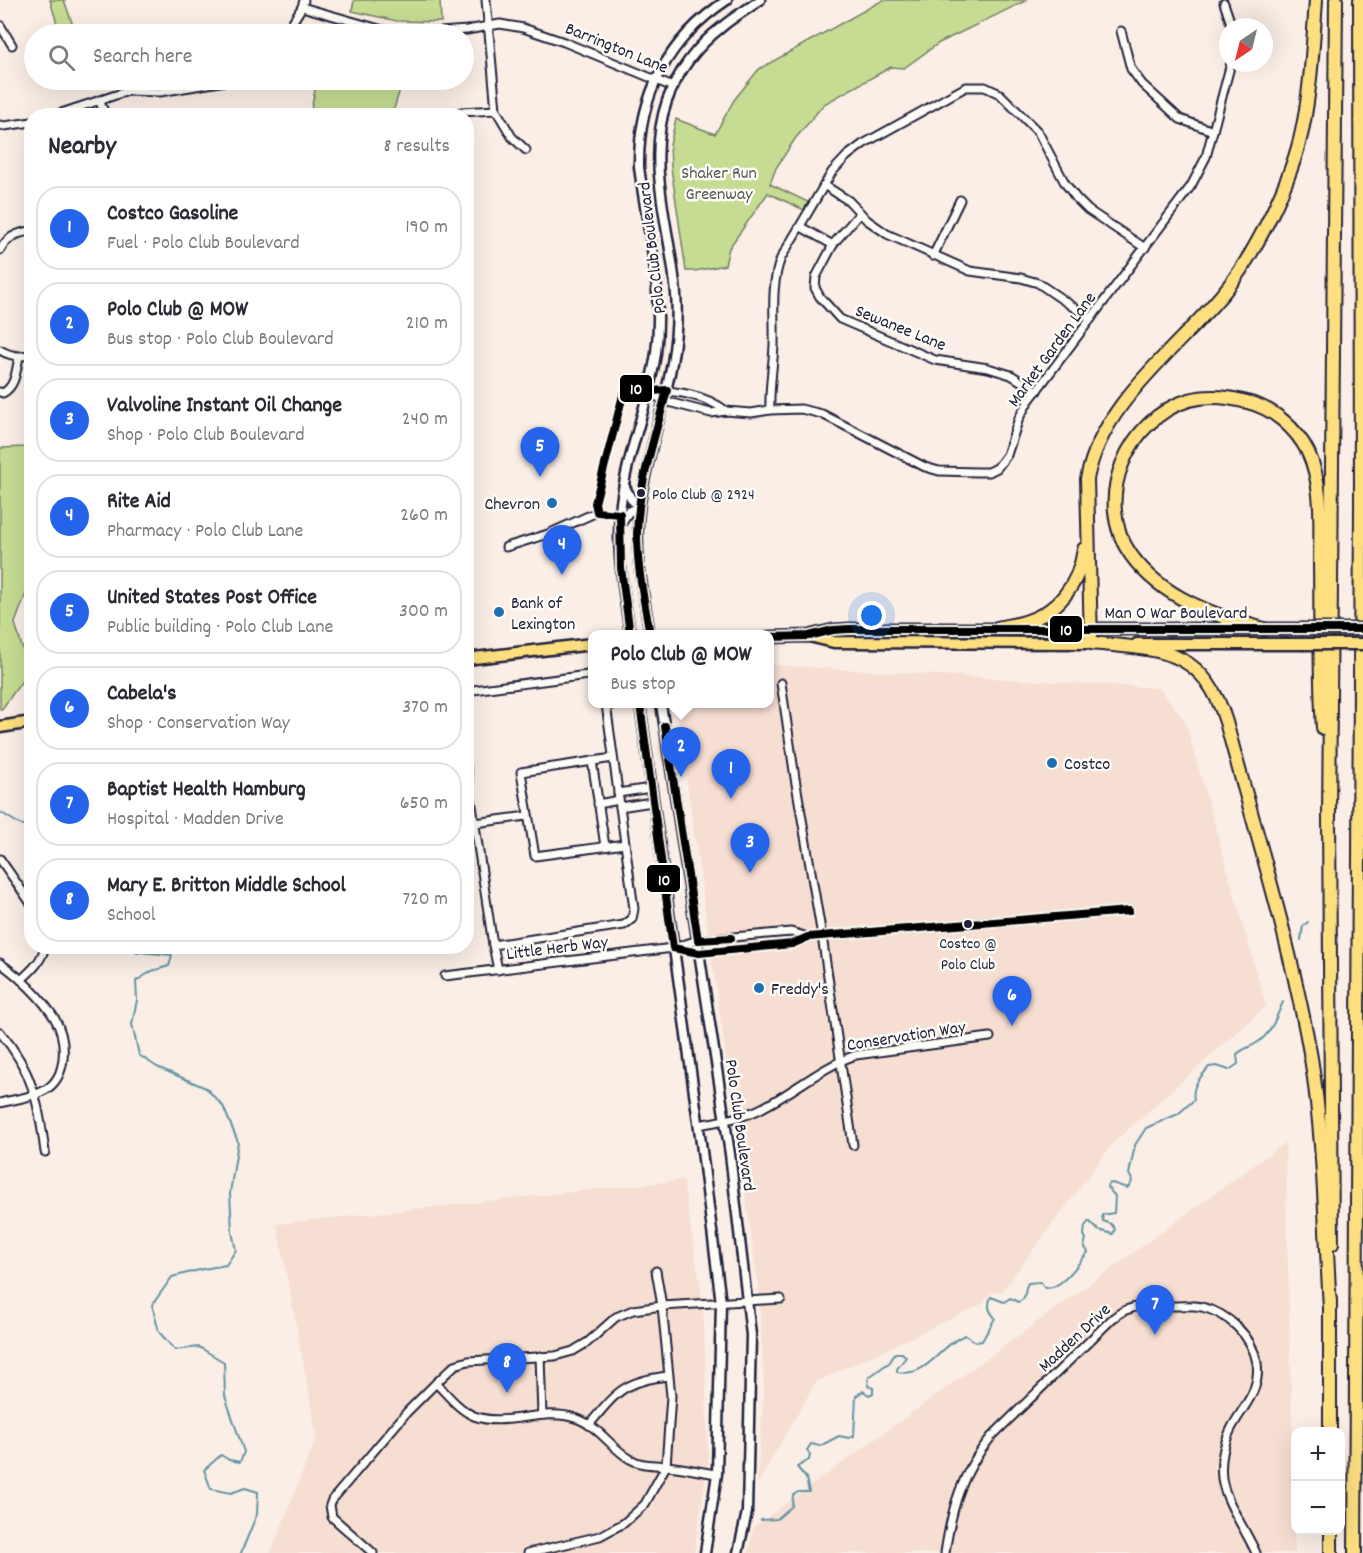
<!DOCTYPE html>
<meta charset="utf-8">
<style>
body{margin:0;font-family:Dekko,sans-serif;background:#f7f7f7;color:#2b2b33}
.controls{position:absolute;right:18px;bottom:18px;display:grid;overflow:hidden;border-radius:12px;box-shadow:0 6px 24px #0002}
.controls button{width:54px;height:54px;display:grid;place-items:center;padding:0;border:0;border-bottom:2px solid #e1e1e2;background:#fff;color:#2b2b33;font:30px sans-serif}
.compass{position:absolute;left:1219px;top:18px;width:54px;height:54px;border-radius:50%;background:#fff;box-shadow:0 6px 24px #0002;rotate:215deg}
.you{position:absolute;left:872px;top:616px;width:21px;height:21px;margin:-15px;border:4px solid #fff;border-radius:50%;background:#1a73e8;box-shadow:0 0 0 9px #1a73e833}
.badge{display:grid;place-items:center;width:39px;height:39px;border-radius:50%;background:#2563eb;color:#fff;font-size:20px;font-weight:700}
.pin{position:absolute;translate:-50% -50px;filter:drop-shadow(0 2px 3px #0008)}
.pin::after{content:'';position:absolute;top:32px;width:21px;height:18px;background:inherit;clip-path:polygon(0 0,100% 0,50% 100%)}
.popup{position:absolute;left:588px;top:630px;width:186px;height:78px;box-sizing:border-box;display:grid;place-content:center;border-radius:12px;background:#fff;filter:drop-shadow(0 2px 4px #0005);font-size:20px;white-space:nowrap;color:#7c7c81}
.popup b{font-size:22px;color:#2b2b33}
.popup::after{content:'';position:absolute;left:50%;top:100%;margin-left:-12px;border:12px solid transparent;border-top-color:#fff}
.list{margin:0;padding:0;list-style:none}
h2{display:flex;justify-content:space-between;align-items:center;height:78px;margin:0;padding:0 24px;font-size:26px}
h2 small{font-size:20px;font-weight:400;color:#7c7c81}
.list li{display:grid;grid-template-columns:39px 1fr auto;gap:18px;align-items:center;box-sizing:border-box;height:84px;margin:0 12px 12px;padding:0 12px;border:2px solid #e1e1e2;border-radius:24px}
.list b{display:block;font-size:22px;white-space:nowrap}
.list p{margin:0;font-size:20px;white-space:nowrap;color:#7c7c81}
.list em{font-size:20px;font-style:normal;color:#7c7c81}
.icon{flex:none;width:33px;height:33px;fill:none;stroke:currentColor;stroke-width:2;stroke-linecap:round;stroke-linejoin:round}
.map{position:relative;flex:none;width:1363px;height:1553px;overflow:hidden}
.search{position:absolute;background:#fff;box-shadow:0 6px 24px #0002;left:24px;top:24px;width:450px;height:66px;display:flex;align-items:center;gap:15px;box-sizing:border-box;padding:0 21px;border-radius:33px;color:#7c7c81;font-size:22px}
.panel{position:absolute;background:#fff;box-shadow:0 6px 24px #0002;left:24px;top:108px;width:450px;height:846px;border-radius:24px}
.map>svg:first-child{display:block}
</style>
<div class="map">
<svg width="1363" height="1553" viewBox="0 0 1363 1553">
<rect width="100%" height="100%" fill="#faeee6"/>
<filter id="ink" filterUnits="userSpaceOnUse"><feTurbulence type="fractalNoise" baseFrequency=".0167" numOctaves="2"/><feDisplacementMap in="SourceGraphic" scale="12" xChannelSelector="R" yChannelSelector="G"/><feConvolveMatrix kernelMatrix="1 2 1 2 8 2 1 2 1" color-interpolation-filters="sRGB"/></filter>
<g filter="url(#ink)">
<g fill="#f6ded2">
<polygon points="770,665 1159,688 1185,721 1266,1006 1114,1142 1003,1290 990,1294 982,1304 816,1382 757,1484 764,1387 759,1291 676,704 770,704"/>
<polygon points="1285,1143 1295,1553 748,1553 754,1527"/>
<polygon points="683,1180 703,1304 705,1349 708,1462 694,1553 271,1553 317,1436 277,1224"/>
</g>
<g fill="#c5dc92" stroke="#747f66" stroke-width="1.5">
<polygon points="50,0 64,0 76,34 60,34"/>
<polygon points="354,0 440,0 441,22 397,21 352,11"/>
<polygon points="883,0 1027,0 939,43 904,68 891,67 824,104 795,139 776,168 770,184 808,202 804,210 768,193 729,248 725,265 695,271 686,271 671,167 670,145 676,119 715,134 734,100 759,69"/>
<polygon points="327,80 403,80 392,115 310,115 315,90"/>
<polygon points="31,434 31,580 15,623 29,671 2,709 0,709 0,448 27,447"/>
</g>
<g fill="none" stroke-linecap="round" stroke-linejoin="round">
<g stroke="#6394a2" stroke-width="2">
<polyline points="0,812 21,825 32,824"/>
<polyline points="1301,940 1303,926 1308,922"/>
<polyline points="128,946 137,952 172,955 169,966 152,971 136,981 137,1000 132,1024 139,1055 157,1067 206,1088 223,1106 238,1142 230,1193 232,1232 236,1250 226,1265 203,1269 172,1277 152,1305 159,1332 175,1350 199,1347 224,1362 225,1396 244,1452 240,1462 229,1460 221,1455 204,1470 211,1489 231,1493 245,1488 258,1492 257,1514 241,1553"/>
<path d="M 761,1520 L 777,1519 L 792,1506 L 793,1495 L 798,1492 L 809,1492 L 806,1478 L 797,1467 L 809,1460 L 810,1455 L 807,1450 L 811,1444 L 820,1446 L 839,1436 L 849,1438 L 854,1436 L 856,1396 L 863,1391 L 869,1395 L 873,1393 L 873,1388 L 868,1386 L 869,1377 L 890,1362 L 895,1353 L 902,1353 L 906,1357 L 897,1369 L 897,1372 C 929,1378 939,1345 965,1335 L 976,1342 L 982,1341 L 995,1318 C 989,1311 987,1306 991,1297 L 1004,1302 L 1010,1298 L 1018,1302 C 1028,1299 1023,1291 1028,1283 L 1041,1282 L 1045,1288 C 1062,1289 1078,1264 1088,1252 L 1084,1246 L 1086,1239 L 1084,1235 L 1085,1226 L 1089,1221 L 1098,1230 L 1113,1234 L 1115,1229 L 1111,1224 L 1103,1221 L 1102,1215 L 1114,1213 L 1115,1196 L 1107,1187 L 1108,1184 L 1112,1183 L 1127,1188 C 1133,1183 1133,1180 1129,1174 L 1135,1145 L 1146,1128 L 1178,1114 L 1194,1100 C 1191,1086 1200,1078 1209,1067 L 1217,1066 L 1229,1070 L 1238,1064 L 1237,1054 C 1244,1048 1251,1047 1258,1042 C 1272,1033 1276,1017 1283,1002"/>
</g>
<g stroke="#22223b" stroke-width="11">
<g id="minor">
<polyline points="486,0 496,110 512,137 526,150"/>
<polyline points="1224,3 1232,27"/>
<polyline points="302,7 383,30 412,34 467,30 500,24 523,28 564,42 673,87"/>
<polyline points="0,25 12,45"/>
<polyline points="1121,31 1131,69 1142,84 1180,119 1213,131"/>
<polyline points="285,34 302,7 304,0"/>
<polyline points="99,100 106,116"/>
<polyline points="52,116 128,91 160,92 232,80"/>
<polyline points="459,116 461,112 496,110"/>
<polyline points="0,125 4,126 32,122"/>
<polyline points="824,185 849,201 867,220 887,234 970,271 1021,278 1038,283 1091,319"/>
<polyline points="860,213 834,243 816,277 815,288 820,297 840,319 935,360 988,368 1011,375 1037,391"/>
<polyline points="801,227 833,245"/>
<path d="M 0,250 C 7,237 18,232 32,231"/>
<polyline points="933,256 960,200"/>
<path d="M 0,350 C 10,356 20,358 32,354"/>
<polyline points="648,391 664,401 711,413 726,411 751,413 770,410 801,409 822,414 925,467 939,471 977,472 989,472 997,468 1007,455 1019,418 1028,402 1191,186 1206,157 1231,63"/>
<path d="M 649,391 C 675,390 706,395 726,411"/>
<path d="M 0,392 L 3,393 C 16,386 16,370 19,357"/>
<path d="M 770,410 C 769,388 773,367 774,345 C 775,316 770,286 781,258 L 832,172 L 847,156 L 863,144 L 966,87 L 985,87 L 1000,94 L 1038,132 L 1065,183 L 1076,198 L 1088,210 L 1145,248"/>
<polyline points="506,547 548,534 597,512 620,514"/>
<polyline points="781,683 795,778 822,936 853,1145"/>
<polyline points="466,691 588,675 592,676"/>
<polyline points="613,758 521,772 535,856 625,844"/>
<polyline points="592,761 605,846"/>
<polyline points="466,766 493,945 624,925 632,919 634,909 606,704"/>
<polyline points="618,793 651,788"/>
<polyline points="598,804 619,800"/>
<polyline points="620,807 652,802"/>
<polyline points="475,823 527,816"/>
<polyline points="0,859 32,905"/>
<polyline points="493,945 498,970"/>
<polyline points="673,948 699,953 792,944 808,937 822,936 1129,911"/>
<path d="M 0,963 C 20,977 42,998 55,1019 C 67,1040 68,1077 45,1090 C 32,1098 14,1099 0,1103"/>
<polyline points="445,976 673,948 698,940 791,932 808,937"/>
<path d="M 21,980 C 32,970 42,961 45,946"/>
<path d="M 0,1032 C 33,1071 39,1104 45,1152"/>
<path d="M 699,1125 C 718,1121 740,1119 758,1110 C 792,1094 820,1067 856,1055 L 990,1037"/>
<polyline points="540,1356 542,1415"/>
<path d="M 589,1425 C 616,1392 624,1381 668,1376"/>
<path d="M 717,1474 C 700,1472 683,1467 666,1466 C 653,1464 642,1466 630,1459 C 611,1448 598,1425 575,1418 C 543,1407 506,1428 474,1416 C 459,1410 447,1394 436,1383 L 455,1365 L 468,1361 L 555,1356 L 573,1351 L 588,1342 L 616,1317 L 633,1310 L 662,1306 L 781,1299"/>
<polyline points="373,1553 332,1517 330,1505 332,1500 407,1412 436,1383"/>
<polyline points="528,1553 600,1536 624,1523 645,1504 666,1466 671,1396 662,1306 656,1271"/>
<path d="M 945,1553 C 952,1507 961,1474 991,1437 L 1113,1318 C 1118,1315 1123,1310 1129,1309 C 1142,1304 1156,1305 1170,1306 C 1180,1306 1192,1305 1202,1307 C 1227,1313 1252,1335 1257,1363 C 1261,1391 1243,1406 1231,1429 C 1224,1443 1220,1462 1222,1478 C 1225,1502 1246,1530 1256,1553"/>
</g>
</g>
<g stroke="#22223b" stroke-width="13">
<g id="tertiary">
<polyline points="621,523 628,512 639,507 631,499 624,485"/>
<path d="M 630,634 C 624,591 615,547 621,503 C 627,452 649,404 656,353 C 664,291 647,228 639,167 C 638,96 668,39 727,0"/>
<path d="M 650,634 C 643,592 633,547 640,504 C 650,433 682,367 676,294 C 671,231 645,164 667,101 C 678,71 698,45 723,26 C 735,16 748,9 760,0"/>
<polyline points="640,704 701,1143 721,1303 717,1474 705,1553"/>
<polyline points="661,704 730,1154 751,1335 747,1512 738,1553"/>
</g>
</g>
<g stroke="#22223b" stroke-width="15">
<g id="primary">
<polyline points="812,635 833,630 849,629 1302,629"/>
<polyline points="770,637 809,636 834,642 1098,643"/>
<polyline points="1137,644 1302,644"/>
<polyline points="466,659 592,644"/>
<polyline points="0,727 32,722"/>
</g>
</g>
<g stroke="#22223b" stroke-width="16">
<g id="motorway">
<path d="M 1316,0 C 1313,43 1311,89 1302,131 C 1292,179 1256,253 1225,291 C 1177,350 1103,400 1087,479 L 1091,643 C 1158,650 1203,646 1226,722 C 1256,833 1291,944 1311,1058 C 1324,1138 1325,1226 1330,1308"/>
<path d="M 997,628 C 1005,626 1013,625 1021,623 C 1057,614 1079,585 1084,549"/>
<path d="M 1264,629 C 1215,616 1162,598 1131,555 C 1092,500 1127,419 1189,400 C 1207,395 1229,397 1247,402 C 1273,408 1296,428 1308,452 C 1324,487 1320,527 1320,564 C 1321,619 1319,674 1323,728"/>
<polyline points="1332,1244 1329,819 1336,0"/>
<polyline points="1330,1300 1330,1432"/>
<polyline points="1331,1530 1331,1553"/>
<polyline points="1355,1553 1361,508 1360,0"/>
</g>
</g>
<use href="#minor" stroke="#fdfcf7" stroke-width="7"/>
<use href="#tertiary" stroke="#fdfcf7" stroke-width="8"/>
<use href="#primary" stroke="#fddf80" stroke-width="10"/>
<use href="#motorway" stroke="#fddf80" stroke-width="12"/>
<g stroke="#22223b" stroke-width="15" stroke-linecap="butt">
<g id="primary-bridge">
<polyline points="1302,629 1363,629"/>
<polyline points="1302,644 1363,644"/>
</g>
</g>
<use href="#primary-bridge" stroke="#fddf80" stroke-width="10"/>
<g stroke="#fdfcf7" stroke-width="12">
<g id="bus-1">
<path d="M 630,634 L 621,568 L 620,514 L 597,512 L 595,503 L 623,395 L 632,388 L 651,391 L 667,390 C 655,437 638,485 637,534 C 637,567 644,601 650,634"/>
<polyline points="770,637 809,636 833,630 849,629 1363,629"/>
<polyline points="640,704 673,948 699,953 792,944 808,937 1129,911"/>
<polyline points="665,726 698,940 731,938"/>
</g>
</g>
<use href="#bus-1" stroke="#000" stroke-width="8"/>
</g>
</g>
<g fill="#22223b" stroke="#fdfcf7" stroke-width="2">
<circle cx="641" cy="493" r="5"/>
<circle cx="968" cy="924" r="5"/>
</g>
<g fill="#1f6fb2" stroke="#fdfcf7" stroke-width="2">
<circle cx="552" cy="503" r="6"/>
<circle cx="499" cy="612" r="6"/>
<circle cx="1052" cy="763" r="6"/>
<circle cx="759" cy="988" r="6"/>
</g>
<g text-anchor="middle" stroke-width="5" stroke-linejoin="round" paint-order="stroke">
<g font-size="16" fill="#22223b" stroke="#fdfcf7" text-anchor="start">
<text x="652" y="499">Polo Club @ 2924</text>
<text x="968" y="948" text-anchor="middle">Costco @<tspan x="968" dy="21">Polo Club</tspan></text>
</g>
<g font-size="18" fill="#22223b" stroke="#fdfcf7">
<text transform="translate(617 47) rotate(22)" y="6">Barrington Lane</text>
<text transform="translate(651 248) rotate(-97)" y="6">Polo Club Boulevard</text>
<text transform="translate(901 327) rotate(22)" y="6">Sewanee Lane</text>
<text transform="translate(1051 349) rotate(-54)" y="6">Market Garden Lane</text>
<text x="1176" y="618">Man O War Boulevard</text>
<text transform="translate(557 947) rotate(-7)" y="6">Little Herb Way</text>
<text transform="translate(906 1035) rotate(-9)" y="6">Conservation Way</text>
<text transform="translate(741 1125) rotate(82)" y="6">Polo Club Boulevard</text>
<text transform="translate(1074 1337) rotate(-43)" y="6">Madden Drive</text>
</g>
<g font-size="18" fill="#535a55" stroke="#fdfcf7">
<text x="719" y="178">Shaker Run<tspan x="719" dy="21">Greenway</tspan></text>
</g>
<g font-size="18" fill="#22223b" stroke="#fdfcf7" text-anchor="start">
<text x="540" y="509" text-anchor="end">Chevron</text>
<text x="511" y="608">Bank of<tspan x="511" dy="21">Lexington</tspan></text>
<text x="1064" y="769">Costco</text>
<text x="771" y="994">Freddy's</text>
</g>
</g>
<g stroke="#fdfcf7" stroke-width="2">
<rect x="619" y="374" width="34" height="29" rx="6" fill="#000"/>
<rect x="1049" y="615" width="34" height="28" rx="6" fill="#000"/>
<rect x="646" y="864" width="35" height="29" rx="6" fill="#000"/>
</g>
<g font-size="16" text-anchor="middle" font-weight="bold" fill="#fff">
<text x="636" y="394">10</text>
<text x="1066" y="635">10</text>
<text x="664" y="885">10</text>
</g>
</svg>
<div class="controls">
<button>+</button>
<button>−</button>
</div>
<svg class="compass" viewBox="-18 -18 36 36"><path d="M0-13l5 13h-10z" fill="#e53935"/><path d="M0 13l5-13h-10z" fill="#7c7c81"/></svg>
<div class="you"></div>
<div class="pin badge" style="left:731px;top:799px">1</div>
<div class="pin badge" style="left:681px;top:777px">2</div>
<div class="popup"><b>Polo Club @ MOW</b>Bus stop</div>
<div class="pin badge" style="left:750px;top:873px">3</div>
<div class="pin badge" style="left:562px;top:575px">4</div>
<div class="pin badge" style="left:540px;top:477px">5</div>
<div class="pin badge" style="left:1012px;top:1026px">6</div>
<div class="pin badge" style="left:1155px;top:1335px">7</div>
<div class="pin badge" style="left:507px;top:1393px">8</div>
<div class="search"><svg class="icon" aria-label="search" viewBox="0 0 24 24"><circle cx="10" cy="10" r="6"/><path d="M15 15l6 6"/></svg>Search here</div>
<section class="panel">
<h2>Nearby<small>8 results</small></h2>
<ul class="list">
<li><span class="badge">1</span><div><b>Costco Gasoline</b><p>Fuel · Polo Club Boulevard</p></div><em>190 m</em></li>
<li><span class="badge">2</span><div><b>Polo Club @ MOW</b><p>Bus stop · Polo Club Boulevard</p></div><em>210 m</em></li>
<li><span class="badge">3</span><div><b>Valvoline Instant Oil Change</b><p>Shop · Polo Club Boulevard</p></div><em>240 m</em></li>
<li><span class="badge">4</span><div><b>Rite Aid</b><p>Pharmacy · Polo Club Lane</p></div><em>260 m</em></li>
<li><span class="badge">5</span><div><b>United States Post Office</b><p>Public building · Polo Club Lane</p></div><em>300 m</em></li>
<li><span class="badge">6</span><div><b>Cabela's</b><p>Shop · Conservation Way</p></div><em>370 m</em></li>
<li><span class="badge">7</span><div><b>Baptist Health Hamburg</b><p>Hospital · Madden Drive</p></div><em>650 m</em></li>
<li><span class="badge">8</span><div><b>Mary E. Britton Middle School</b><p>School</p></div><em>720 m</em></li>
</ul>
</section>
</div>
